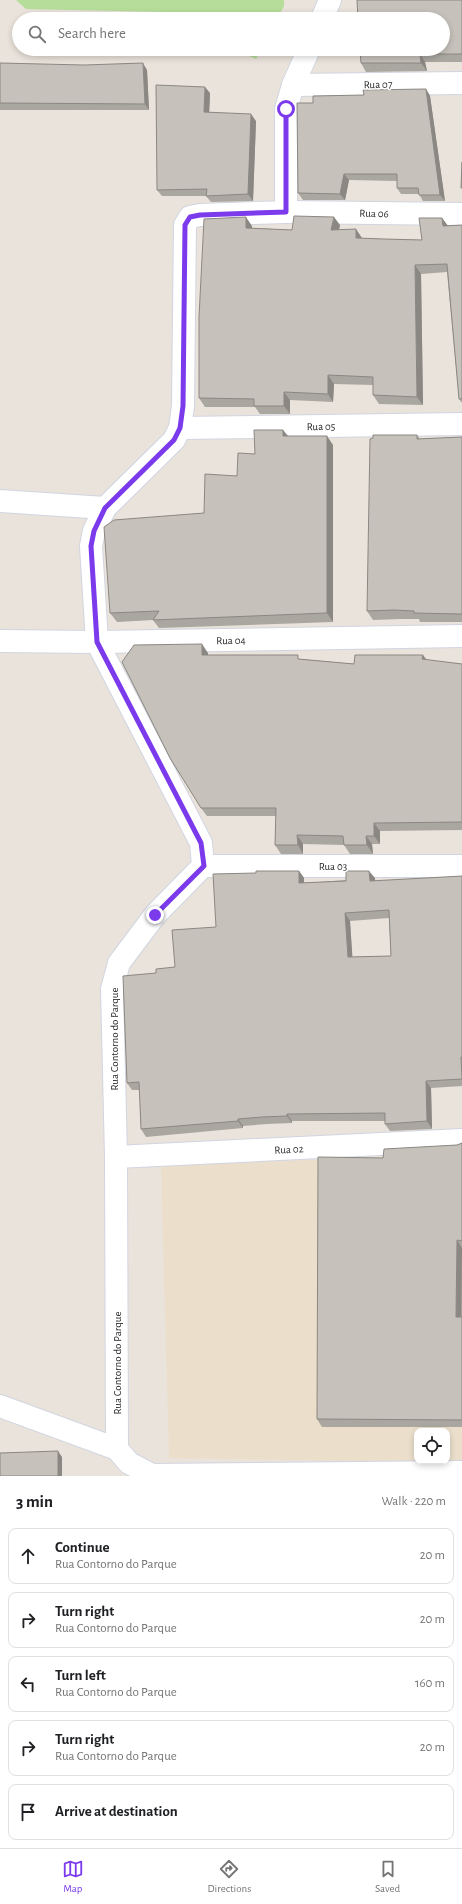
<!DOCTYPE html>
<meta charset="utf-8">
<style>
body{margin:0;font-family:"Alegreya Sans",sans-serif;background:#f2f2f2;color:#202124}
.controls{position:absolute;right:12px;bottom:12px;display:grid;overflow:hidden;border-radius:8px;box-shadow:0 2px 6px #0003}
.controls button{width:36px;height:36px;display:grid;place-items:center;padding:0;border:0;border-bottom:1px solid #e0e0e0;background:#fff;color:#202124;font:20px sans-serif}
.stop{position:absolute;width:12px;height:12px;margin:-9px;border:3px solid #7c3aed;border-radius:50%;background:#fff}
.stop.end{background:#7c3aed;border-color:#fff;box-shadow:0 1px 4px #0008}
.list{margin:0;padding:0;list-style:none}
h2{display:flex;justify-content:space-between;align-items:center;height:52px;margin:0;padding:0 16px;font-size:17px}
h2 small{font-size:13px;font-weight:400;color:#757577}
.list li{display:grid;grid-template-columns:26px 1fr auto;gap:12px;align-items:center;box-sizing:border-box;height:56px;margin:0 8px 8px;padding:0 8px;border:1px solid #e0e0e0;border-radius:8px}
.list b{display:block;font-size:15px;white-space:nowrap}
.list p{margin:0;font-size:13px;white-space:nowrap;color:#757577}
.list em{font-size:13px;font-style:normal;color:#757577}
.icon{flex:none;width:22px;height:22px;fill:none;stroke:currentColor;stroke-width:2;stroke-linecap:round;stroke-linejoin:round}
.map{position:relative;flex:none;width:462px;height:1476px;overflow:hidden}
.search{position:absolute;background:#fff;box-shadow:0 2px 6px #0003;left:12px;right:12px;top:12px;height:44px;display:flex;align-items:center;gap:10px;box-sizing:border-box;padding:0 14px;border-radius:22px;color:#757577;font-size:15px}
.sheet{height:372px;background:#fff}
nav{display:flex;justify-content:space-around;align-items:center;box-sizing:border-box;height:56px;border-top:1px solid #e0e0e0;background:#fff;font-size:11px;color:#757577}
nav a{display:grid;justify-items:center;gap:2px}
nav .on{color:#7c3aed}
.map>svg:first-child{display:block}
</style>
<div class="map">
<svg width="462" height="1476" viewBox="0 0 462 1476">
<rect width="100%" height="100%" fill="#eae3db"/>
<path fill="#ebdfcb" fill-rule="evenodd" d="M 462,1154 L 462,1463 L 169,1458 L 161,1166 ZM 417,1431 L 447,1431 L 447,1461 L 417,1461 Z"/>
<g fill="#b6de9a">
<polygon points="16,0 284,0 284,6 277,19 177,19 164,12 26,9"/>
<polygon points="235,49 261,49 256,59"/>
</g>
<g fill="none" stroke-linecap="round" stroke-linejoin="round">
<g stroke="#d1d5e1" stroke-width="24">
<g id="minor">
<polyline points="322,19 330,0"/>
<polyline points="293,85 462,83"/>
<polyline points="286,212 462,214"/>
<polyline points="180,428 462,424"/>
<polyline points="0,501 105,508"/>
<polyline points="0,641 97,642 462,636"/>
<polyline points="203,866 462,866"/>
<polyline points="116,1157 462,1140"/>
<polyline points="0,1406 117,1449"/>
<polyline points="117,1449 116,1157 112,989 119,963 155,915 203,866 201,843 97,642 91,546 94,531 105,508 174,440 180,428 183,406 185,225 190,217 200,215 286,212 286,109 293,85 309,49"/>
<polyline points="117,1449 129,1463 152,1475 462,1472"/>
</g>
</g>
<use href="#minor" stroke="#fff" stroke-width="22"/>
</g>
<g fill="#aaa6a0" fill-rule="evenodd">
<polygon points="462,0 462,62 425,62 427,71 366,72 361,63"/>
<polygon points="0,63 147,70 149,110 0,110"/>
<polygon points="426,89 430,96 445,201 423,201 419,194 401,194 397,188 397,181 349,180 345,200 303,200 298,193 313,103 364,95"/>
<polygon points="210,93 209,112 256,121 253,201 211,202 206,196 162,196 157,190"/>
<polygon points="442,218 448,226 462,225 462,403 459,399 447,272 421,274 423,405 379,404 373,395 373,385 334,384 333,402 290,400 290,414 260,414 255,407 205,407 199,398 252,226 252,228 292,230 340,225 339,230 362,238 384,239 422,240"/>
<polygon points="283,430 288,436 333,445 333,622 159,628 153,620 117,622 110,613 204,513 237,476 255,454"/>
<polygon points="417,435 420,439 462,437 462,622 420,622 419,619 400,619 373,620 367,611"/>
<polygon points="208,653 208,655 301,659 354,664 426,660 462,664 462,830 380,831 380,844 372,844 373,854 350,854 344,845 303,844 303,854 281,854 275,845 276,816 207,816 201,808"/>
<path d="M 299,871 L 304,878 L 304,883 L 375,878 L 375,881 L 462,876 L 462,1086 L 431,1088 L 432,1129 L 390,1131 L 385,1124 L 385,1121 L 292,1121 L 292,1123 L 267,1124 L 243,1126 L 243,1128 L 146,1137 L 141,1129 L 140,1090 L 132,1090 L 127,1083 L 156,973 L 175,967 L 216,927 ZM 389,918 L 391,956 L 352,957 L 350,921 Z"/>
<polygon points="462,1143 462,1427 322,1427 317,1419 383,1158 457,1145"/>
</g>
<g fill="#8b8782">
<polygon points="420,54 425,62 427,71 421,63"/>
<polygon points="143,63 147,70 149,110 145,104"/>
<polygon points="205,87 210,93 209,118 204,112"/>
<polygon points="426,89 430,96 445,201 440,195"/>
<polygon points="251,114 256,121 253,201 248,194"/>
<polygon points="344,174 349,180 345,200 340,194"/>
<polygon points="246,217 252,226 252,236 246,228"/>
<polygon points="334,217 340,225 337,238 331,230"/>
<polygon points="442,218 448,226 443,226"/>
<polygon points="356,229 362,238 356,238"/>
<polygon points="415,265 421,274 423,405 417,397"/>
<polygon points="328,375 334,384 333,402 328,394"/>
<polygon points="284,392 290,400 290,414 284,406"/>
<polygon points="283,430 290,439 283,436"/>
<polygon points="327,436 333,445 333,622 327,613"/>
<polygon points="202,644 208,653 208,664 202,655"/>
<polygon points="423,655 429,663 422,659"/>
<polygon points="374,823 380,831 380,844 374,836"/>
<polygon points="297,835 303,844 303,854 298,845"/>
<polygon points="366,836 372,844 373,854 367,845"/>
<polygon points="299,871 304,878 304,891 299,883"/>
<polygon points="369,871 375,878 375,889 370,881"/>
<polygon points="345,913 350,921 353,965 348,957"/>
<polygon points="426,1081 431,1088 432,1129 427,1121"/>
<polygon points="287,1114 292,1121 292,1123 287,1116"/>
<polygon points="238,1119 243,1126 243,1128 238,1121"/>
<polygon points="457,1240 462,1248 461,1325 456,1317"/>
<polygon points="58,1451 62,1457 62,1476 58,1476"/>
</g>
<g fill="#c6c1ba" stroke="#8b8782" fill-rule="evenodd">
<polygon points="357,0 462,0 462,54 420,54 421,63 361,63 360,49 443,49 443,19 358,19"/>
<polygon points="0,63 84,65 143,63 145,104 0,103"/>
<polygon points="156,85 205,87 204,112 251,114 248,194 206,196 207,189 157,190"/>
<polygon points="426,89 440,195 419,195 418,188 397,188 397,174 344,174 340,194 298,193 297,103 313,103 313,96 364,95 363,90"/>
<polygon points="462,162 462,188 461,188"/>
<polygon points="294,216 334,217 331,230 356,229 356,238 384,239 422,240 419,218 442,218 443,226 462,225 462,399 459,399 447,264 415,265 417,397 373,395 373,377 328,375 328,394 284,392 284,406 254,406 254,399 199,398 199,317 204,219 246,217 246,228 292,230"/>
<polygon points="254,430 283,430 283,436 327,436 327,613 153,620 159,611 110,613 104,527 114,520 204,513 205,474 237,476 238,453 255,454"/>
<polygon points="373,435 417,435 417,439 462,437 462,614 414,613 414,611 394,610 367,611 370,439 373,438"/>
<polygon points="202,644 202,655 298,655 298,659 354,664 355,655 423,655 422,659 462,664 462,822 374,823 374,836 366,836 367,845 344,845 343,836 297,835 298,845 275,845 276,808 201,808 170,758 122,662 134,645"/>
<path d="M 256,871 L 299,871 L 299,883 L 346,881 L 346,871 L 369,871 L 370,881 L 462,876 L 462,1057 L 461,1057 L 462,1079 L 426,1081 L 427,1121 L 385,1124 L 385,1113 L 287,1114 L 287,1116 L 262,1117 L 238,1119 L 238,1121 L 141,1129 L 139,1082 L 127,1083 L 123,976 L 156,973 L 156,969 L 175,967 L 172,930 L 216,927 L 213,874 L 256,873 ZM 389,910 L 391,956 L 348,957 L 345,913 Z"/>
<polygon points="462,1143 462,1241 457,1240 456,1317 462,1317 462,1420 317,1419 318,1157 383,1158 384,1149 457,1145"/>
<polygon points="58,1451 58,1476 0,1476 0,1453"/>
</g>
<g fill="none" stroke-linecap="round" stroke-linejoin="round">
<polyline stroke="#7c3aed" stroke-width="5" points="155,915 204,866 201,843 97,642 91,546 94,531 105,508 174,440 180,428 183,406 185,225 190,217 200,215 286,212 286,109"/>
</g>
<g text-anchor="middle" stroke-width="3" stroke-linejoin="round" paint-order="stroke">
<g font-size="11" fill="#292929" stroke="#fff">
<text transform="translate(378 84) rotate(-1)" y="4">Rua 07</text>
<text transform="translate(374 213) rotate(1)" y="4">Rua 06</text>
<text transform="translate(321 426) rotate(-1)" y="4">Rua 05</text>
<text transform="translate(231 640) rotate(-1)" y="4">Rua 04</text>
<text x="333" y="870">Rua 03</text>
<text transform="translate(114 1039) rotate(-90)" y="4">Rua Contorno do Parque</text>
<text transform="translate(289 1149) rotate(-3)" y="4">Rua 02</text>
<text transform="translate(117 1363) rotate(-90)" y="4">Rua Contorno do Parque</text>
</g>
</g>
</svg>
<div class="controls">
<button><svg class="icon" aria-label="locate" viewBox="0 0 24 24"><circle cx="12" cy="12" r="6"/><path d="M12 2v4M12 18v4M2 12h4M18 12h4"/></svg></button>
</div>
<div class="stop" style="left:286px;top:109px"></div>
<div class="stop end" style="left:155px;top:915px"></div>
<div class="search"><svg class="icon" aria-label="search" viewBox="0 0 24 24"><circle cx="10" cy="10" r="6"/><path d="M15 15l6 6"/></svg>Search here</div>
</div>
<section class="sheet">
<h2>3 min<small>Walk · 220 m</small></h2>
<ul class="list">
<li><svg class="icon" aria-label="ahead" viewBox="0 0 24 24"><path d="M12 20V5M6 11l6-6 6 6"/></svg><div><b>Continue</b><p>Rua Contorno do Parque</p></div><em>20 m</em></li>
<li><svg class="icon" aria-label="right" viewBox="0 0 24 24"><path d="M7 20v-9h11M14 6l5 5-5 5"/></svg><div><b>Turn right</b><p>Rua Contorno do Parque</p></div><em>20 m</em></li>
<li><svg class="icon" aria-label="left" viewBox="0 0 24 24"><path d="M17 20v-9H6M10 6l-5 5 5 5"/></svg><div><b>Turn left</b><p>Rua Contorno do Parque</p></div><em>160 m</em></li>
<li><svg class="icon" aria-label="right" viewBox="0 0 24 24"><path d="M7 20v-9h11M14 6l5 5-5 5"/></svg><div><b>Turn right</b><p>Rua Contorno do Parque</p></div><em>20 m</em></li>
<li><svg class="icon" aria-label="arrive" viewBox="0 0 24 24"><path d="M6 21V4h12l-3 4 3 4H6"/></svg><div><b>Arrive at destination</b></div></li>
</ul>
</section>
<nav>
<a class="on"><svg class="icon" aria-label="map" viewBox="0 0 24 24"><path d="M3 6l6-2 6 2 6-2v14l-6 2-6-2-6 2zM9 4v14M15 6v14"/></svg>Map</a>
<a><svg class="icon" aria-label="directions" viewBox="0 0 24 24"><path d="M12 3l9 9-9 9-9-9zM9 14v-3h6M13 9l2 2-2 2"/></svg>Directions</a>
<a><svg class="icon" aria-label="saved" viewBox="0 0 24 24"><path d="M7 4h10v16l-5-4-5 4z"/></svg>Saved</a>
</nav>
